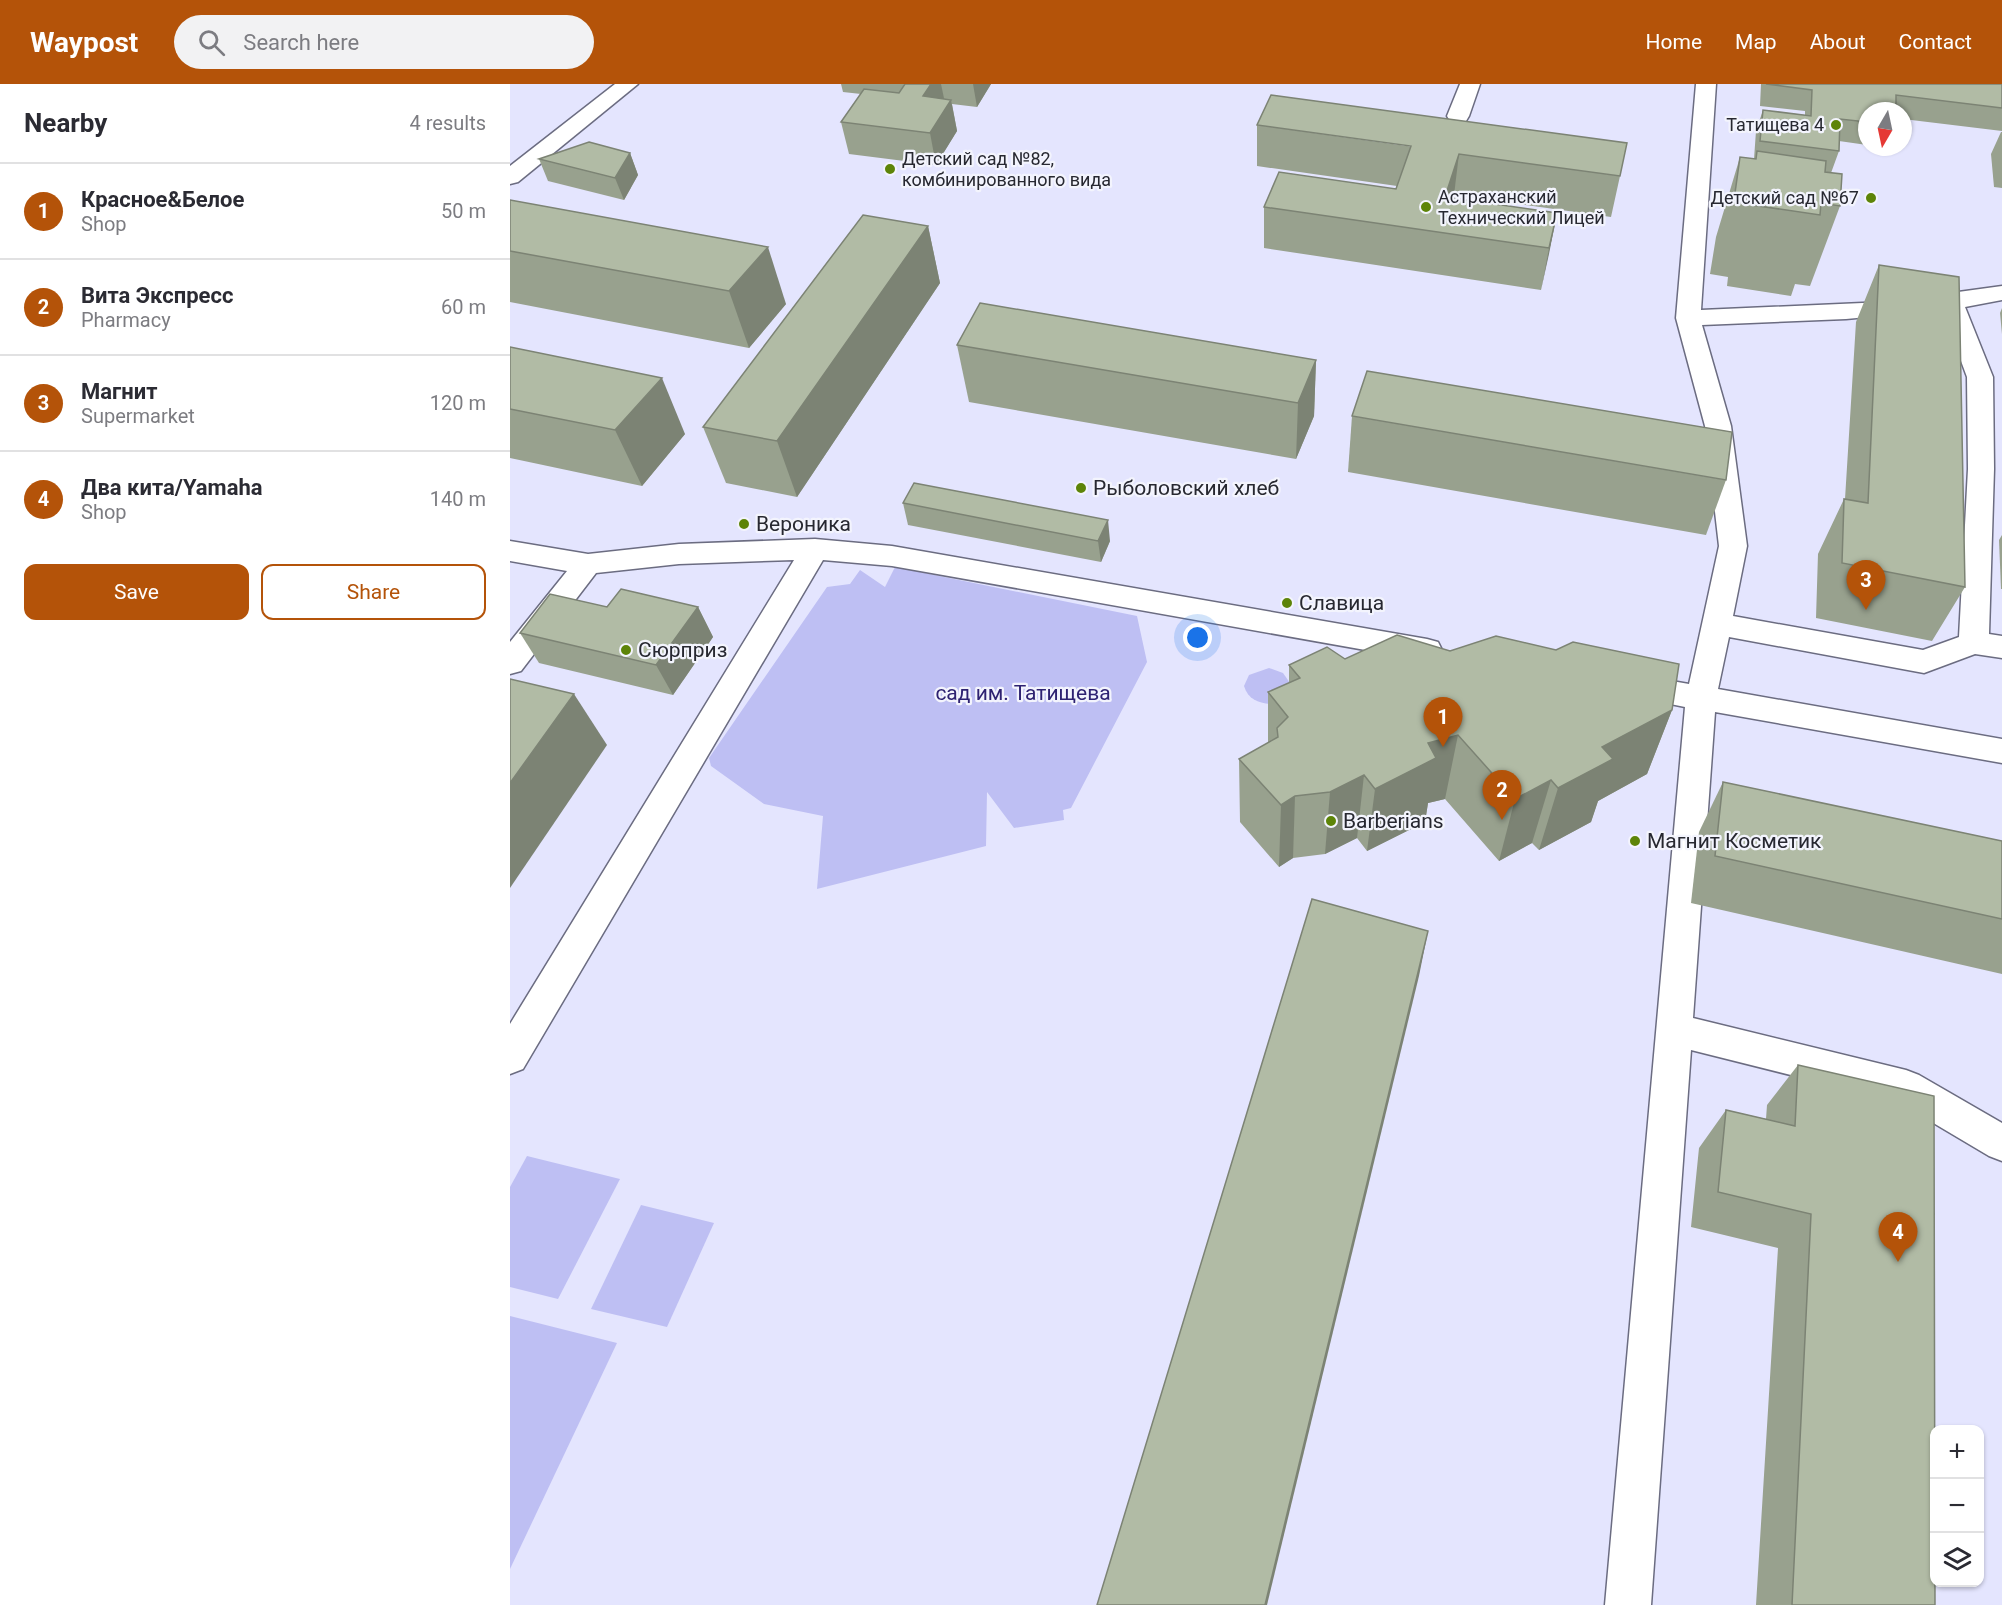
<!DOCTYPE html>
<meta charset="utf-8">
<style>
body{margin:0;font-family:Roboto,sans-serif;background:#f2f2f3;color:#2b2b33}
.controls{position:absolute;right:18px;bottom:18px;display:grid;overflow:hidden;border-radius:12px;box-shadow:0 2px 4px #0004}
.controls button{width:54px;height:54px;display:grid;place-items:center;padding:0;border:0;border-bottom:2px solid #e1e1e2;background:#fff;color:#2b2b33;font:30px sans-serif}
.compass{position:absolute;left:1348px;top:18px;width:54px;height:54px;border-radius:50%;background:#fff;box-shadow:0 2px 4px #0004;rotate:189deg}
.you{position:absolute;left:688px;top:554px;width:21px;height:21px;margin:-15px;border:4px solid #fff;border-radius:50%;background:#1a73e8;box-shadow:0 0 0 9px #1a73e833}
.badge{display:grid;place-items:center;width:39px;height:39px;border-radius:50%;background:#b45309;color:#fff;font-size:20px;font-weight:700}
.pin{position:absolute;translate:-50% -50px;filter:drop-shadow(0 2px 3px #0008)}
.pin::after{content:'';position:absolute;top:32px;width:21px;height:18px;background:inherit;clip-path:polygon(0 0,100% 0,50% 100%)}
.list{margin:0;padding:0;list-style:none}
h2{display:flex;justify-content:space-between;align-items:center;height:78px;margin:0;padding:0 24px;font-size:26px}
h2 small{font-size:20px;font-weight:400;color:#7c7c81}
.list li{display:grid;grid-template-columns:39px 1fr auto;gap:18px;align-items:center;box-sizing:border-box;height:96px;padding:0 24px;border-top:2px solid #e1e1e2}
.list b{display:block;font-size:22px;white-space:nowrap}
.list p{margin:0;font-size:20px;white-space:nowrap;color:#7c7c81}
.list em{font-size:20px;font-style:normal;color:#7c7c81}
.actions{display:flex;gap:12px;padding:18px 24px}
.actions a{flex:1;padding:14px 0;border:2px solid #b45309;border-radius:12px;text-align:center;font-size:21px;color:#b45309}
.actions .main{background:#b45309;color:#fff}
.icon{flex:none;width:33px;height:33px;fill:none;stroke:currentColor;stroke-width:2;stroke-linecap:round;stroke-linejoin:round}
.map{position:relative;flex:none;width:1492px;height:1521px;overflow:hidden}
header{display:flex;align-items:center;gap:36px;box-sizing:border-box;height:84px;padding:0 30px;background:#b45309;color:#fff}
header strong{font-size:28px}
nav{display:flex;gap:33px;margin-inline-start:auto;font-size:21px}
.search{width:420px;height:54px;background:#f2f2f3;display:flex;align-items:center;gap:15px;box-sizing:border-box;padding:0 21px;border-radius:33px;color:#7c7c81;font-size:22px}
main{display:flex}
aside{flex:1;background:#fff}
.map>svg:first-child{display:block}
</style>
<header>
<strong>Waypost</strong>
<div class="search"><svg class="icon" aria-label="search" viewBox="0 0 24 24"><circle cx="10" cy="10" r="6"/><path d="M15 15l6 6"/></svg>Search here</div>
<nav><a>Home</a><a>Map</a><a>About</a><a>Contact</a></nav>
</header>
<main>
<aside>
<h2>Nearby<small>4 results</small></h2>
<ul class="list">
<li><span class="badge">1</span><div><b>Красное&amp;Белое</b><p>Shop</p></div><em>50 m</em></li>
<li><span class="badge">2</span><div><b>Вита Экспресс</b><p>Pharmacy</p></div><em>60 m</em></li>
<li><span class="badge">3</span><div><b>Магнит</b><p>Supermarket</p></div><em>120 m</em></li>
<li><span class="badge">4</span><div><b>Два кита/Yamaha</b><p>Shop</p></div><em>140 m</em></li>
</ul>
<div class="actions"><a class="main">Save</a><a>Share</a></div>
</aside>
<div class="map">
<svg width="1492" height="1521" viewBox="0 0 1492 1521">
<rect width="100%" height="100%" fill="#e4e5fe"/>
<g fill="#bebff3">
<polygon points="385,483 627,532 637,578 561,724 553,726 554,736 504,744 477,708 476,762 307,805 313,732 254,720 201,682 199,674 317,503 340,500 350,486 375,503"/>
<path d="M 759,584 L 773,589 L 780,599 L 760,620 C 748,619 738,615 734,602 L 739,591 Z"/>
<polygon points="17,1072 110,1095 48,1215 0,1203 0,1103"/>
<polygon points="131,1121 204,1139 157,1243 81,1225"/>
<polygon points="0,1232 107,1259 0,1485"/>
</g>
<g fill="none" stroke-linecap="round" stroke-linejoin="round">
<g stroke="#6b6c81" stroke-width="3">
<g id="minor">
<polygon points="105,0 128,0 8,98 0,100 0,82"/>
<polygon points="950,0 970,0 959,32 956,37 948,38 940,37 937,32"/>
<path d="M 1186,0 L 1206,0 L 1191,226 L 1375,218 L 1492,202 L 1492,216 L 1455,223 L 1483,293 L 1484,385 L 1479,550 L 1492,552 L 1492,574 L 1465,570 L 1414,589 L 1219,553 L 1208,605 L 1492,655 L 1492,679 L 1205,628 L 1183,934 L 1396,986 L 1409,991 L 1492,1039 L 1492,1077 L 1479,1072 L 1388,1018 L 1181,966 L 1141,1521 L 1095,1521 L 1175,623 L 1111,610 L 1107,602 L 1111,594 L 1122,590 L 1179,600 L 1209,462 L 1195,342 L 1166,234 ZM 1432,226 L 1457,293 L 1458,385 L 1449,553 L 1413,566 L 1223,532 L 1237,462 L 1221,342 L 1192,241 L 1336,235 Z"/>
<polygon points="305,455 382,462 917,555 928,558 932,566 928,574 917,577 382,482 313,476 13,985 0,990 0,940 284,476 169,480 86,489 11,587 0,590 0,558 57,487 0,477 0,457 78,470 169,460"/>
</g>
</g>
<use href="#minor" fill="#fff" fill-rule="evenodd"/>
</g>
<g fill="#98a18e">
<polygon points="331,0 481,0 467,23 442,20 447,47 426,81 339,70 331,38 351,10 333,8"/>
<polygon points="1251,0 1492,0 1492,47 1393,35 1393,27 1357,27 1357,61 1329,57 1329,67 1321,89 1330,122 1300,202 1285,200 1281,212 1217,202 1218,193 1200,190 1206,153 1230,73 1244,75 1246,47 1253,26 1295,31 1295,27 1250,22"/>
<polygon points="747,41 1110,92 1101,133 944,111 943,114 1047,129 1031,206 754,164 754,123 886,105 887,102 747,82"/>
<polygon points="1491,48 1492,48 1492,104 1484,103 1481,70"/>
<polygon points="120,69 128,91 114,116 38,97 29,75"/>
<polygon points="0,116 276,220 239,264 0,218"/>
<polygon points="418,142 430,199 287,413 216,399 193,343"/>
<polygon points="1369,181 1455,503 1422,557 1306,534 1308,470 1334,415 1335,415 1346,238"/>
<polygon points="1492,224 1492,250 1490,229"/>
<polygon points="447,261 806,276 804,332 786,375 459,318"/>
<polygon points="0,263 175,350 132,402 0,374"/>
<polygon points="842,332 1216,396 1196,451 838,388"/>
<polygon points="393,419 600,457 591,478 398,441"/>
<polygon points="1492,451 1492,505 1491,505 1489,456"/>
<polygon points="97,523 188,523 203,553 163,611 29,579 10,549"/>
<polygon points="940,567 1162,626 1137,690 1088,717 1081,738 1029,766 1022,759 989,777 935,715 918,719 915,738 857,767 847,754 815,770 783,774 769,783 730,738 729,675 758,659 758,608 779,599 779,581 835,575"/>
<polygon points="1213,698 1492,757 1492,890 1181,819 1189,748"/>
<polygon points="1288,981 1425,1521 1246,1521 1268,1164 1181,1143 1189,1064 1216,1026 1256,1035 1257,1021"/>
</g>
<g fill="#7c8374">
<polygon points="421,0 431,0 435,19 413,12"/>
<polygon points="463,0 481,0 467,23"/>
<polygon points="441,16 447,47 426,81 420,49"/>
<polygon points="120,69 128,91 114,116 105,94"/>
<polygon points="949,70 944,111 932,149 935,113"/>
<polygon points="1047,129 1039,170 1031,206 1039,164"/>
<polygon points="418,142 430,199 287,413 267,357"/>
<polygon points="258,163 276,220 239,264 219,207"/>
<polygon points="806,276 804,332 786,375 788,319"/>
<polygon points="152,294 175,350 132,402 105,346"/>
<polygon points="598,436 600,457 591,478 588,457"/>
<polygon points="188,523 203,553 163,611 146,581"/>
<polygon points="64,610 97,661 0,804 0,699"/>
<polygon points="1162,626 1137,690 1088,717 1081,738 1029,766 1048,704 1092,663"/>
<polygon points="948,651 935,715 918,719 915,738 857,767 865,705 918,659"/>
<polygon points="854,691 847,754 815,770 820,708"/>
<polygon points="1041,696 1022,759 989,777 1005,715"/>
<polygon points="785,712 783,774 769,783 771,721"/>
<polygon points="918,847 909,892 757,1521 755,1521"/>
</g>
<g fill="#b1bba5" stroke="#7c8374" stroke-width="1.5">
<polygon points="395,0 421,0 413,12 441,16 420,49 331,38 354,5 389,9"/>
<polygon points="1256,0 1492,0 1492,24 1386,11 1386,27 1357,27 1357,38 1330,35 1329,67 1250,57 1253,26 1301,32 1302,6"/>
<polygon points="761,11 1117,59 1110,92 949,70 935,113 1047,129 1039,164 754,123 769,88 886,105 901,62 747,41"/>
<polygon points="79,58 120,69 105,94 29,75"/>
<polygon points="1247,67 1316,77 1315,88 1332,90 1330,122 1311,119 1310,131 1242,121 1243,112 1225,109 1230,73 1246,75"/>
<polygon points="0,116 258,163 219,207 0,167"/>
<polygon points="353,131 418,142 267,357 193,343"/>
<polygon points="1369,181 1449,193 1455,503 1332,479 1334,415 1358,419"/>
<polygon points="470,219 806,276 788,319 447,261"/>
<polygon points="0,263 152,294 105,346 0,325"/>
<polygon points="857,287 1222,348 1216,396 842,332"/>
<polygon points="404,399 598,436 588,457 393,419"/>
<polygon points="111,505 188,523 146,581 10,549 40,510 97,523"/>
<polygon points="887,551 940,567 986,552 1046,566 1063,558 1169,580 1162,626 1092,663 1103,675 1048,704 1041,696 1005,715 948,651 918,659 926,674 865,705 854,691 820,708 785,712 771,721 729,675 768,653 767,644 778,633 758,608 790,594 779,581 817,563 835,575"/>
<polygon points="0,595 64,610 0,699"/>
<polygon points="1213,698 1492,757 1492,835 1205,772"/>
<polygon points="802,815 918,847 755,1521 587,1521"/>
<polygon points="1288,981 1424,1012 1425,1521 1282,1521 1301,1130 1208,1108 1216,1026 1285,1042"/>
</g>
<g fill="#5d8408" stroke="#f3f4fd" stroke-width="2">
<circle cx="1326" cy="41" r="6"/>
<circle cx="380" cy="85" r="6"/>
<circle cx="1361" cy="114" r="6"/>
<circle cx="916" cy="123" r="6"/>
<circle cx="571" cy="404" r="6"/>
<circle cx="234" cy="440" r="6"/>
<circle cx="777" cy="519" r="6"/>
<circle cx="116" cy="566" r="6"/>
<circle cx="821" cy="737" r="6"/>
<circle cx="1125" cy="757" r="6"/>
</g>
<g text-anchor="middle" stroke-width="4.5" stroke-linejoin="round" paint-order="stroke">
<g font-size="18" fill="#272831" stroke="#f3f4fd" text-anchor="end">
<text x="1314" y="47">Татищева 4</text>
<text x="392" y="81" text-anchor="start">Детский сад №82,<tspan x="392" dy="21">комбинированного вида</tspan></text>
<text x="928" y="119" text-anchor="start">Астраханский<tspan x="928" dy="21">Технический Лицей</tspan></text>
<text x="1349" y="120">Детский сад №67</text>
</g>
<g font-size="21" fill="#272831" stroke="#f3f4fd" text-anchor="start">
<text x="583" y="411">Рыболовский хлеб</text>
<text x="246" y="447">Вероника</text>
<text x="789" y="526">Славица</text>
<text x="128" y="573">Сюрприз</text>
<text x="833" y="744">Barberians</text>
<text x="1137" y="764">Магнит Косметик</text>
</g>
<g font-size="21" fill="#2e2272" stroke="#f3f4fd">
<text x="513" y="616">сад им. Татищева</text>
</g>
</g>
</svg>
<div class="controls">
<button>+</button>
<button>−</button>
<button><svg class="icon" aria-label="layers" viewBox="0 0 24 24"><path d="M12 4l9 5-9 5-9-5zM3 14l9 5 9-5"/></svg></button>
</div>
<svg class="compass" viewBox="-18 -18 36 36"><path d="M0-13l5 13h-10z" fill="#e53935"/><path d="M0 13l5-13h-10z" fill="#7c7c81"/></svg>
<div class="you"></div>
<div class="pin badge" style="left:933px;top:663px">1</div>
<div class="pin badge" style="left:992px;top:736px">2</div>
<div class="pin badge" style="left:1356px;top:526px">3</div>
<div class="pin badge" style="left:1388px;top:1178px">4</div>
</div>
</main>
